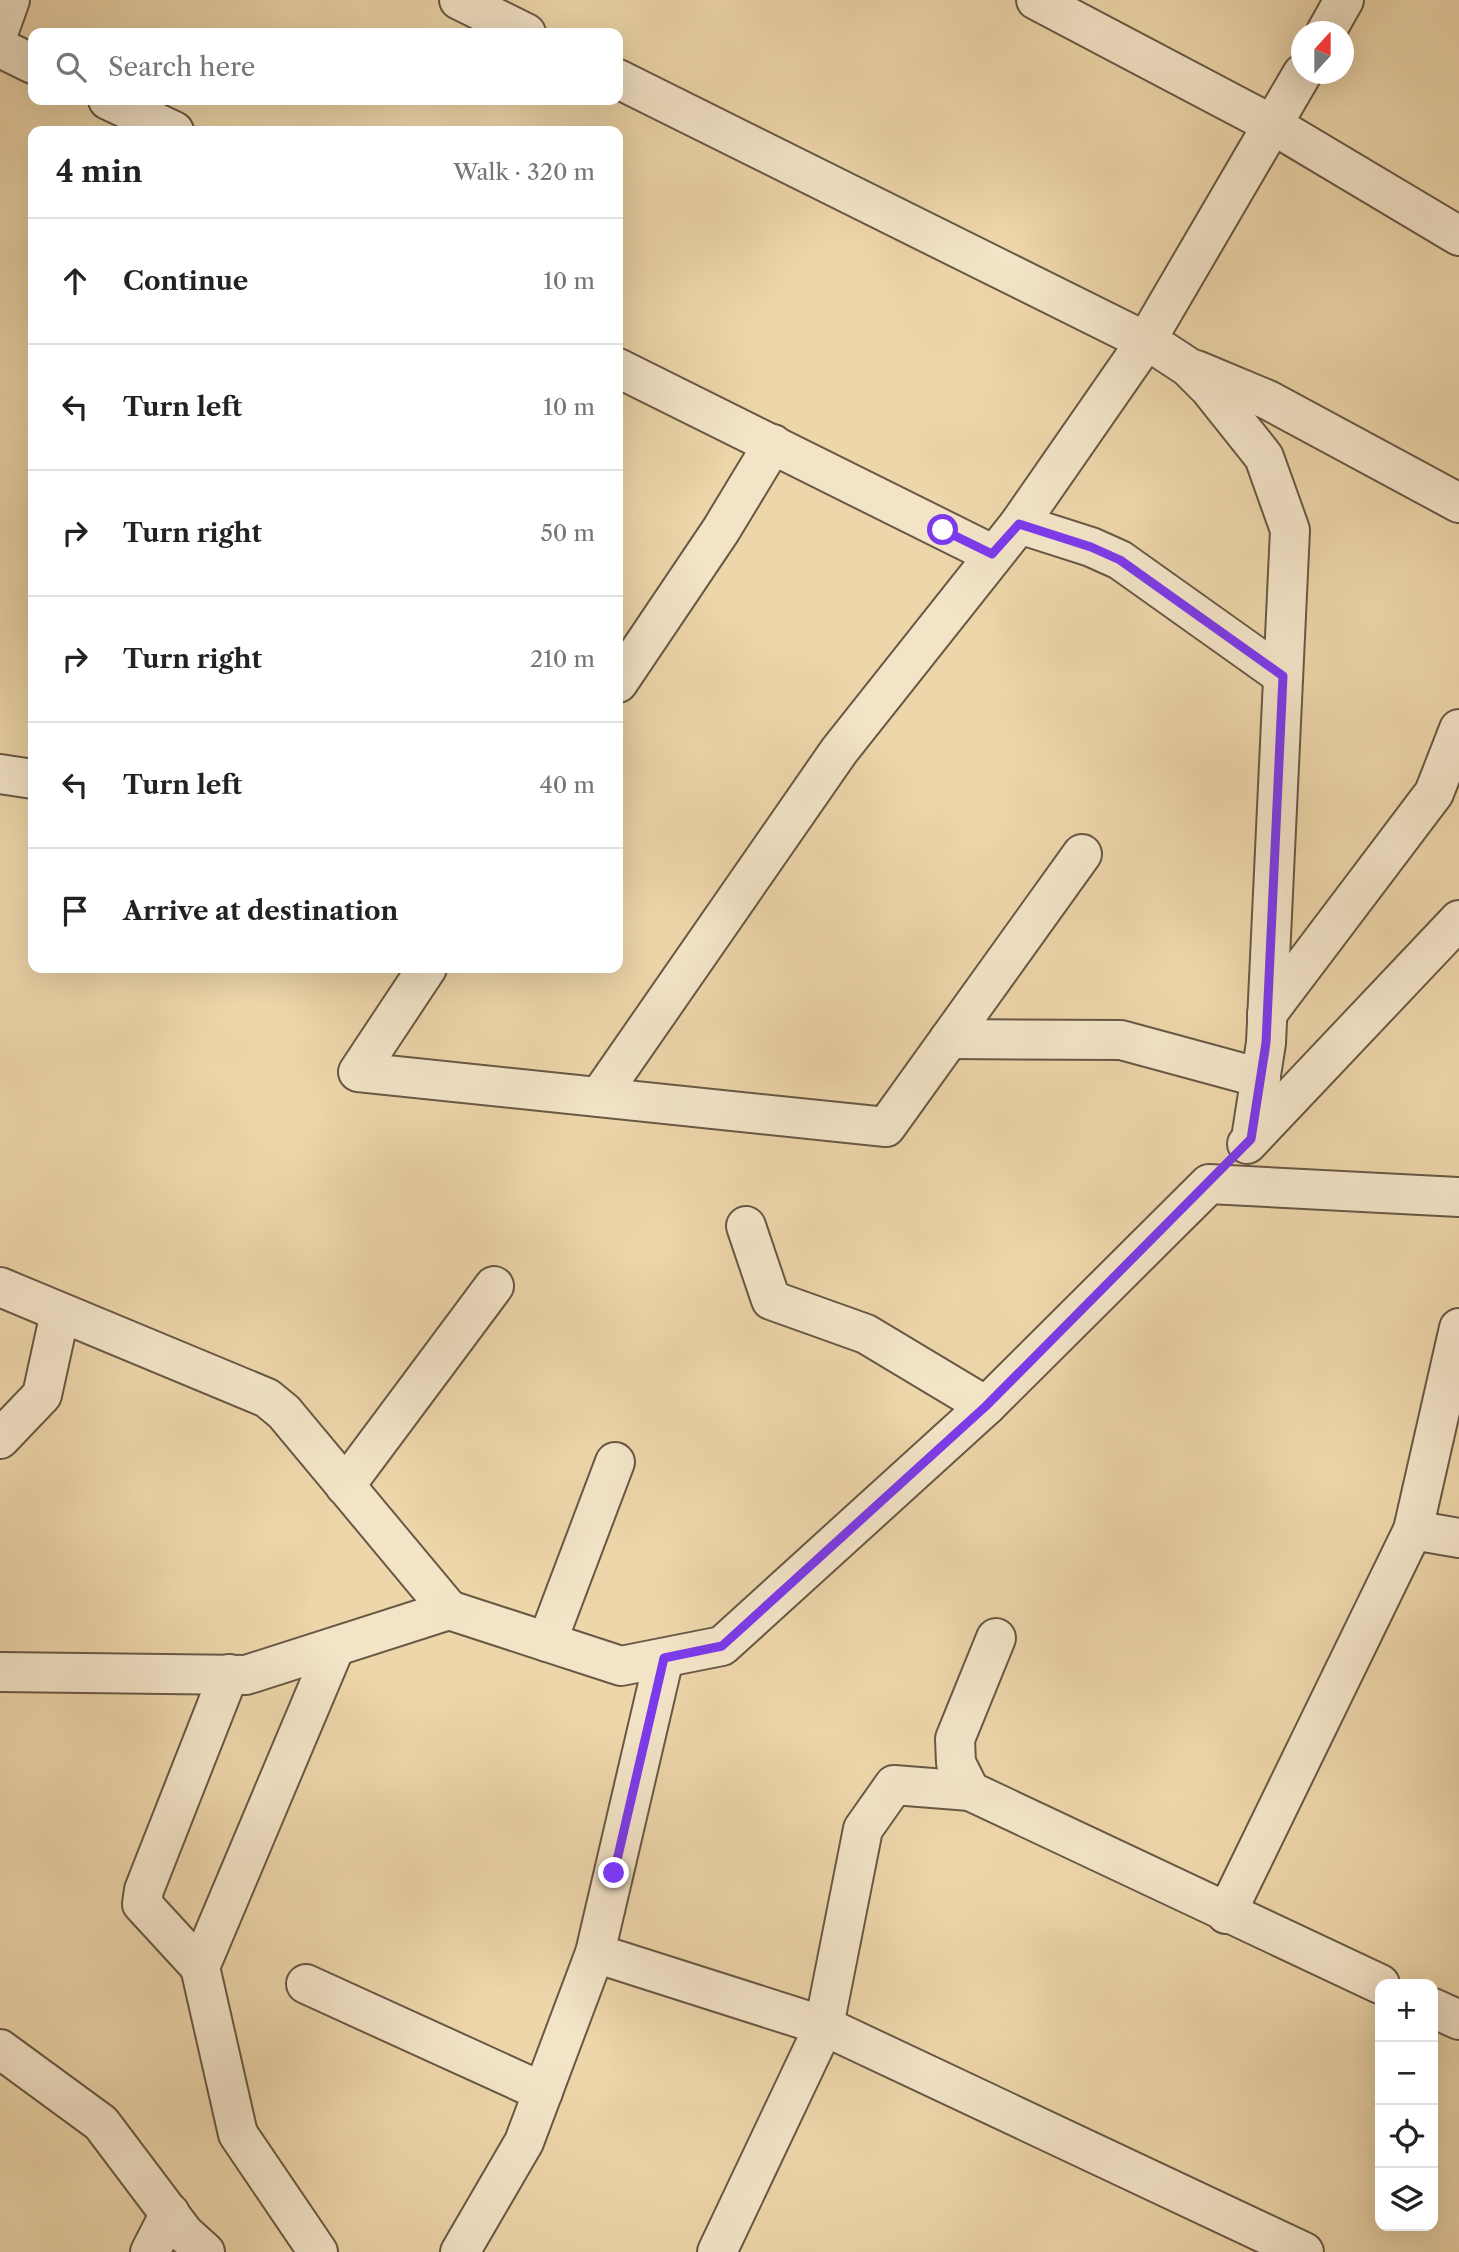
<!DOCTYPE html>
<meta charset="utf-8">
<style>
body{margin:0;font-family:"Libre Caslon Text",serif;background:#f6f6f6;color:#222}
.controls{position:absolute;right:21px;bottom:21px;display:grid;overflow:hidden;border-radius:14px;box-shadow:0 7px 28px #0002}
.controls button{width:63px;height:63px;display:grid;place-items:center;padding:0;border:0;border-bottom:2px solid #e0e0e0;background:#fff;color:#222;font:35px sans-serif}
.compass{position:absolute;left:1291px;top:21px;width:63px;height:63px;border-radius:50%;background:#fff;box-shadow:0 7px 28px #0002;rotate:21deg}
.stop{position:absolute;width:21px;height:21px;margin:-16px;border:5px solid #7c3aed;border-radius:50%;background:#fff}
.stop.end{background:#7c3aed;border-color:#fff;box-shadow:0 2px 7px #0008}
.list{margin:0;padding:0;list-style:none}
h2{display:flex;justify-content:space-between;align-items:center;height:91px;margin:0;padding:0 28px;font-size:30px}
h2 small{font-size:23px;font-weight:400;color:#767676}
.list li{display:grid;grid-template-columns:46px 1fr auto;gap:21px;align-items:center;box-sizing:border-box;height:126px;padding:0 28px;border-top:2px solid #e0e0e0}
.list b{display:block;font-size:26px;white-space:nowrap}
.list em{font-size:23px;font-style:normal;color:#767676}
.icon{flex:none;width:38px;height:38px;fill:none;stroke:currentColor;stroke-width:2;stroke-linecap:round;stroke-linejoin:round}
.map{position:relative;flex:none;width:1459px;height:2252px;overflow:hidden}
.search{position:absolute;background:#fff;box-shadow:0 7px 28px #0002;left:28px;top:28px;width:595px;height:77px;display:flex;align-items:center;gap:18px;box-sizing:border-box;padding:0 24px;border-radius:14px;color:#767676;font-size:26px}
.panel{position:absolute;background:#fff;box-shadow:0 7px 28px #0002;left:28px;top:126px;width:595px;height:847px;border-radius:14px}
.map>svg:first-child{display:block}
</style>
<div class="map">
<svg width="1459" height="2252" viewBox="0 0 1459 2252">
<rect width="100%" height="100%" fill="#edd6aa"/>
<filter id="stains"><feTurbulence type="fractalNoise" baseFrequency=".00286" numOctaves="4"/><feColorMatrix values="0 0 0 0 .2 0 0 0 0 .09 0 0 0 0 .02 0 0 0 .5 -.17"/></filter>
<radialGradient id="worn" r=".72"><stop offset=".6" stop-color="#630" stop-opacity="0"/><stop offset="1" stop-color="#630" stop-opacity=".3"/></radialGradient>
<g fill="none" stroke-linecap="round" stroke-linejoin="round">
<g stroke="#685844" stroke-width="42">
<g id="minor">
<polyline points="459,0 526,33"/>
<polyline points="1036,0 1273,125 1459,236"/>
<polyline points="0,28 10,0"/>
<polyline points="1326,32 1344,0"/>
<polyline points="0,48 33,64"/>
<polyline points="618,79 1159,348 1188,367 1209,388 1264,457 1290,530 1266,1043 1251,1139"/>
<polyline points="108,100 174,131"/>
<polyline points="618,368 992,554"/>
<polyline points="1196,370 1268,400 1459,503"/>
<polyline points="1019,524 1091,547 1120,560 1283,676"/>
<polyline points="618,683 721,530 773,444"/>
<polyline points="0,774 33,779"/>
<polyline points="427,968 358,1072 886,1127 1082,854"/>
<polyline points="1267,1014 1434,793 1459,729"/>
<polyline points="949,1039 1121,1040 1261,1078"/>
<polyline points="599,1097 839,751 1019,524 1146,341 1302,74"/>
<polyline points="1247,1144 1459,920"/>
<polyline points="746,1226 771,1300 866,1334 986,1406"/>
<polyline points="0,1287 267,1398 284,1412 449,1610"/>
<polyline points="0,1439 42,1395 60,1313"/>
<polyline points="345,1486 494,1286"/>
<polyline points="1413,1530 1459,1538"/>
<polyline points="996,1638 955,1739 956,1763 970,1791 1380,1984"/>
<polyline points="547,1642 615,1462"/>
<polyline points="0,1672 246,1675 449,1610 621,1666 722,1646 986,1406 1209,1184 1459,1197"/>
<polyline points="1226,1914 1413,1530 1459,1328"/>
<polyline points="595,1953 824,2026 1304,2252"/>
<polyline points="200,1967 142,1904 144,1890 229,1674"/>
<polyline points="306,1984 543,2092"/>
<polyline points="1433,2008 1459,2020"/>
<polyline points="0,2049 101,2123 184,2233 205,2252"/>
<polyline points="150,2252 170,2213"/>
<polyline points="318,2252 238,2134 200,1967 335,1647"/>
<polyline points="460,2252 524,2142 595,1953 664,1658"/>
<polyline points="717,2252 824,2026 863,1829 894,1785 970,1791"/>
</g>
</g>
<use href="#minor" stroke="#f3e4c8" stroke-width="38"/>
</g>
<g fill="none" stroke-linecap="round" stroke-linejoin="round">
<polyline stroke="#7c3aed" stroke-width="9" points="614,1873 664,1658 722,1646 986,1406 1251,1139 1266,1043 1283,676 1120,560 1091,547 1019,524 992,554 943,530"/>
</g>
<rect width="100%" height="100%" filter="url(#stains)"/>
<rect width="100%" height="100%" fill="url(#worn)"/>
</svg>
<div class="controls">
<button>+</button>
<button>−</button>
<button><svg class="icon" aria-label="locate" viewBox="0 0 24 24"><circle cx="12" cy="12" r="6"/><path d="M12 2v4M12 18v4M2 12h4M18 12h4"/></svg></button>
<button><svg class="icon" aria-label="layers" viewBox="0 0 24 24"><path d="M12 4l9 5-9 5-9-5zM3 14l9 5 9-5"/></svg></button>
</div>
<svg class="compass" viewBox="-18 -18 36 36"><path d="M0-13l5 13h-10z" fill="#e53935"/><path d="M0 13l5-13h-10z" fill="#767676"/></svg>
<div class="stop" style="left:943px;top:530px"></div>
<div class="stop end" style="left:614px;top:1873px"></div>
<div class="search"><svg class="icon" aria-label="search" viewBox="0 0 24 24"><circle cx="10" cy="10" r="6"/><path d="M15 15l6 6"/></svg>Search here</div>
<section class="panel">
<h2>4 min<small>Walk · 320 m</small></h2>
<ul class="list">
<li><svg class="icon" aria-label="ahead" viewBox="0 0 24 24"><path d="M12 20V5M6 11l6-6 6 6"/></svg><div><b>Continue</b></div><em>10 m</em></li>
<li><svg class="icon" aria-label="left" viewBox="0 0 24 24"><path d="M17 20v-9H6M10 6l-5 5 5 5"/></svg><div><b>Turn left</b></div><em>10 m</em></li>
<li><svg class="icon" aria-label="right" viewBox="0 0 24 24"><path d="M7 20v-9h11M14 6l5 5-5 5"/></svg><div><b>Turn right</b></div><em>50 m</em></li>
<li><svg class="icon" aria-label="right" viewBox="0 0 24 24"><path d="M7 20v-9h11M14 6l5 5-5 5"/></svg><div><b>Turn right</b></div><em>210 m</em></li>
<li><svg class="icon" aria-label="left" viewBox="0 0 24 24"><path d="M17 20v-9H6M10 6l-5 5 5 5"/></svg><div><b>Turn left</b></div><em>40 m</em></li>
<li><svg class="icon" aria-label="arrive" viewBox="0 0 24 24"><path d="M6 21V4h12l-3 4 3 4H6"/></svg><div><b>Arrive at destination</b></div></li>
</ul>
</section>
</div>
